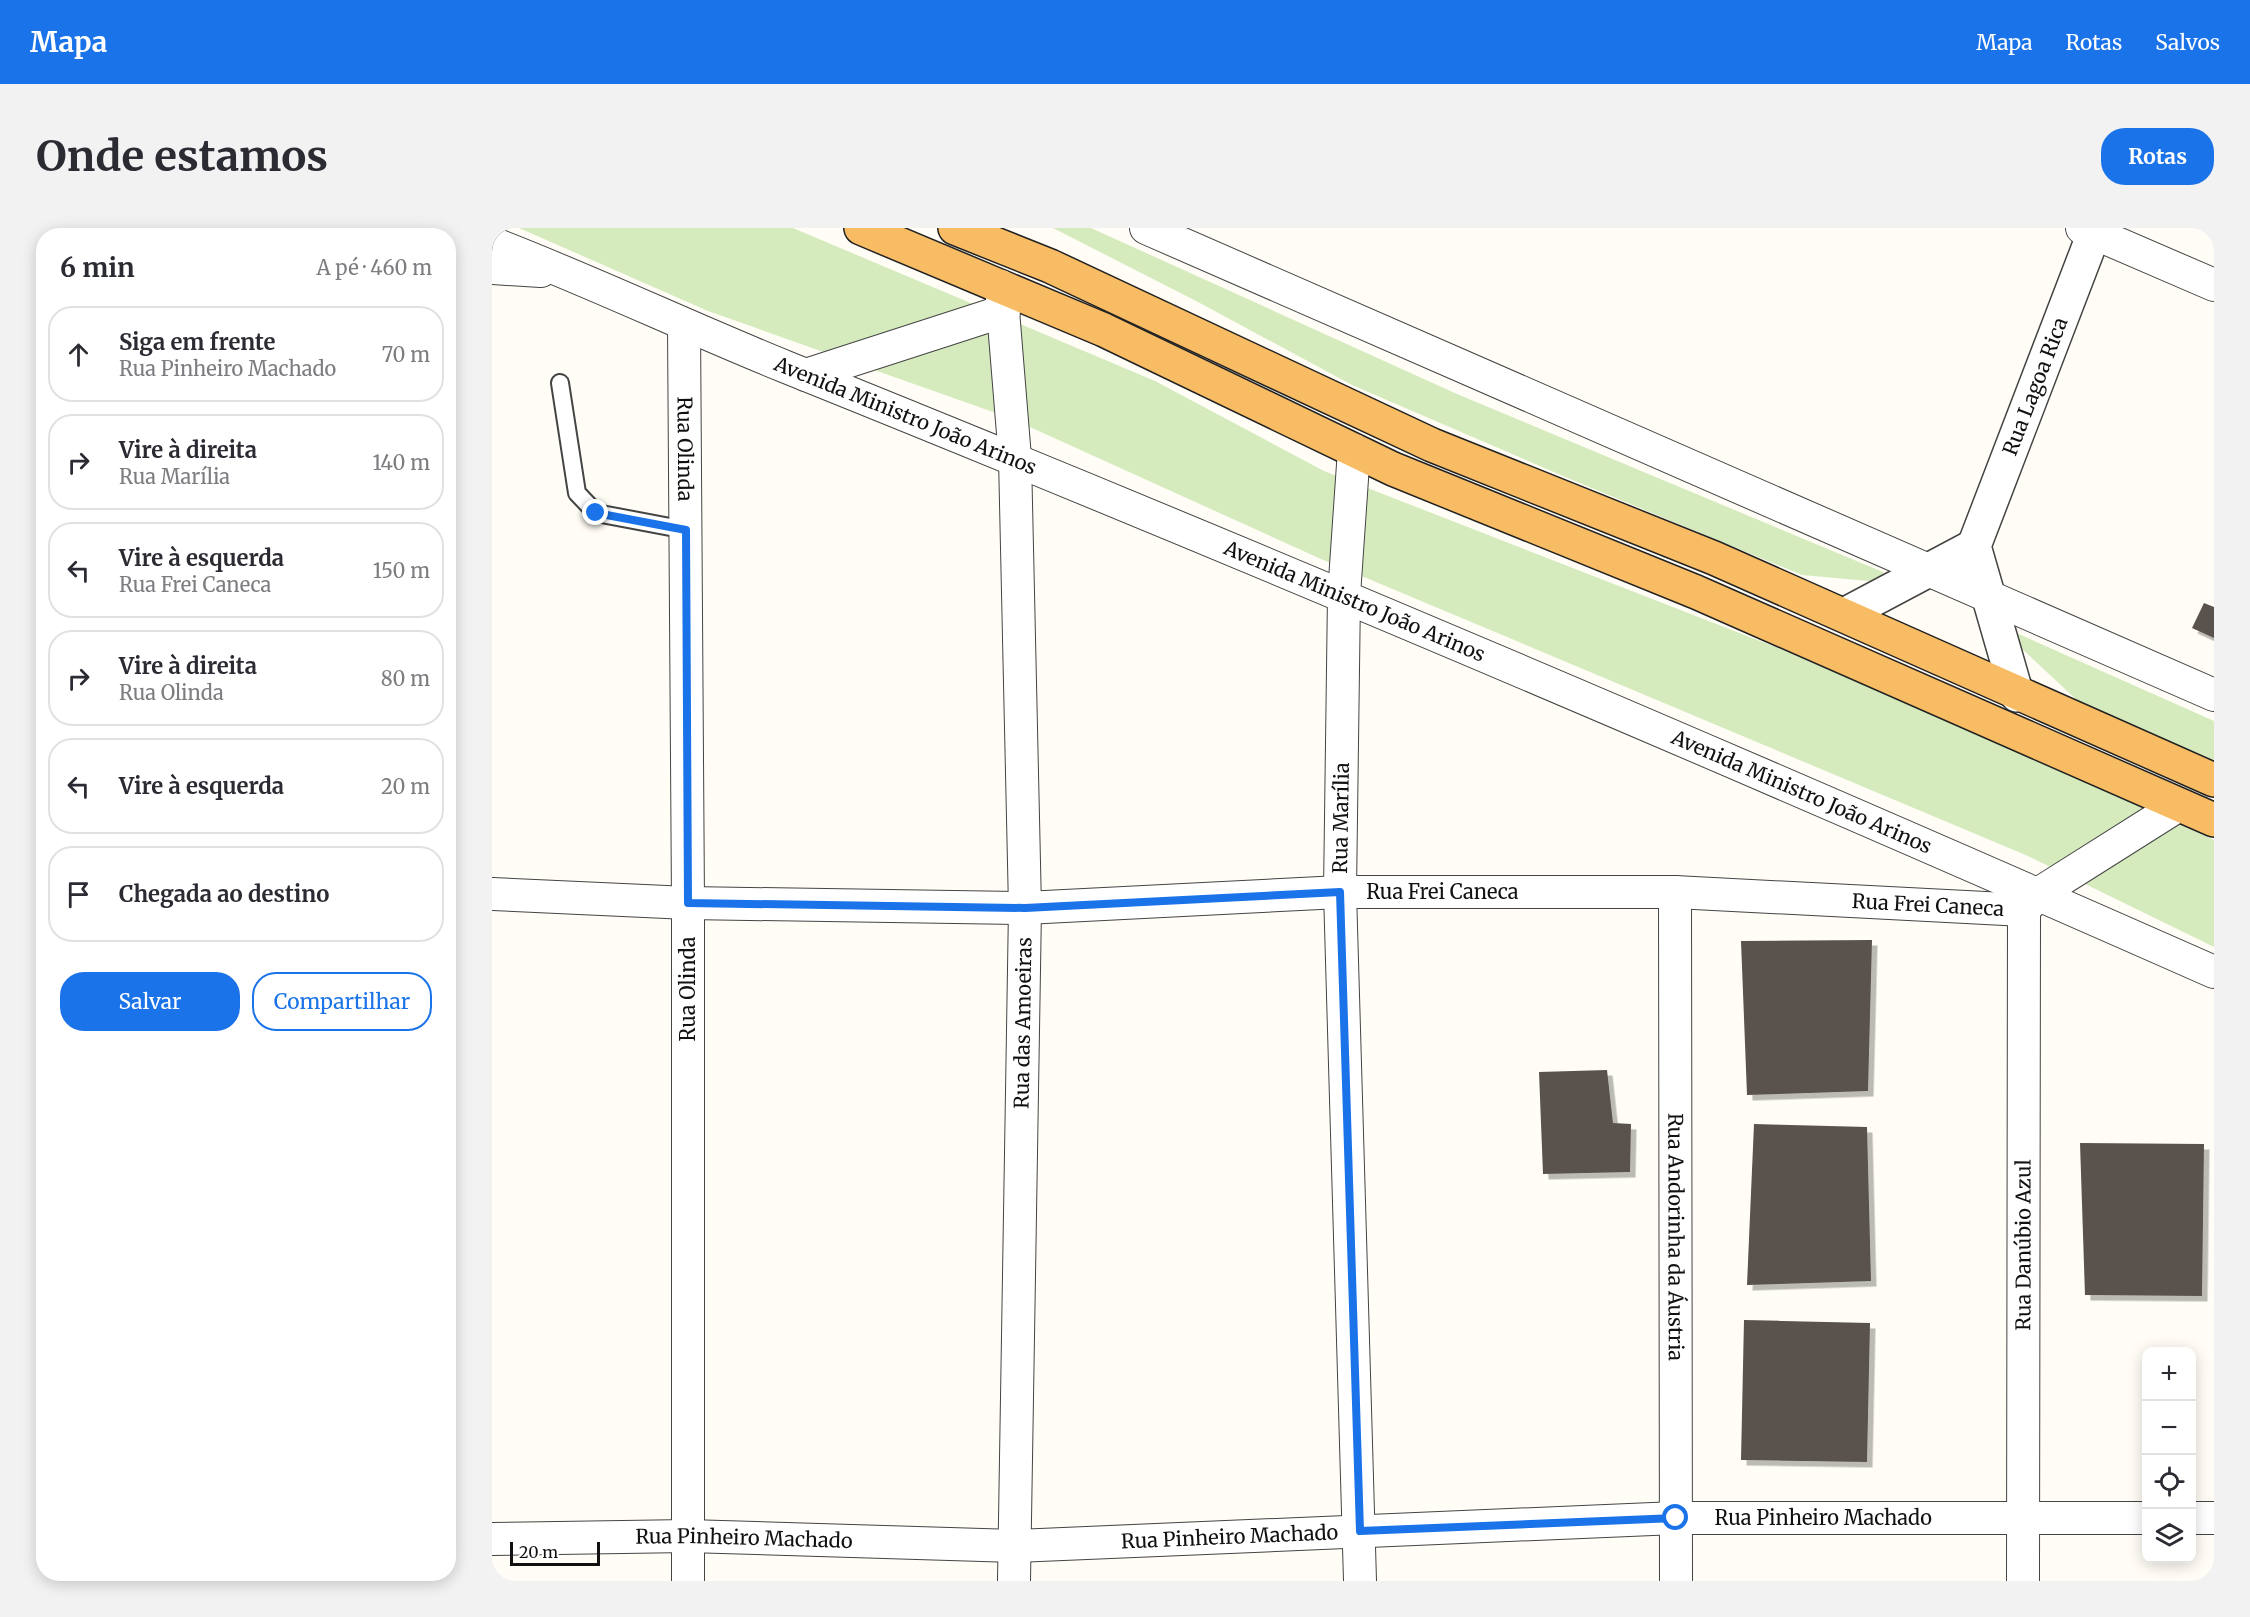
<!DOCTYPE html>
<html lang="pt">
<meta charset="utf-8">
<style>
body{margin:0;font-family:Merriweather,serif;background:#f2f2f3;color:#2b2b33}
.controls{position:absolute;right:18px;bottom:18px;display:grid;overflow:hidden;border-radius:12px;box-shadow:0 3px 15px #0003}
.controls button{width:54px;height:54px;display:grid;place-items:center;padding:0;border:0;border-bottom:2px solid #e1e1e2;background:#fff;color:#2b2b33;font:30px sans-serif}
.scale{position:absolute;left:18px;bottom:15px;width:90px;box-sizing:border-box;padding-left:6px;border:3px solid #111;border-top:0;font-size:16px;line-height:21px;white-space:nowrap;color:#111;-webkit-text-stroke:4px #fff;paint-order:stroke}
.stop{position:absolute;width:18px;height:18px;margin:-14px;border:4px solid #1a73e8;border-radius:50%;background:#fff}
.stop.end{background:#1a73e8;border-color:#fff;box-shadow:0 2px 6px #0008}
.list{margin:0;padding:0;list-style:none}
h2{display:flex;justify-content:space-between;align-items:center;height:78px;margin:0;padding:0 24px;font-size:26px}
h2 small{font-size:20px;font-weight:400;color:#7c7c81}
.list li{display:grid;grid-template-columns:39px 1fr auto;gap:18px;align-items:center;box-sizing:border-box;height:96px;margin:0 12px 12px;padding:0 12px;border:2px solid #e1e1e2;border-radius:24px}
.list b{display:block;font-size:22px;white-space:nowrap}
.list p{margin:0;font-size:20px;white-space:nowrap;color:#7c7c81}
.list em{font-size:20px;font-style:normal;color:#7c7c81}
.actions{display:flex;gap:12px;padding:18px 24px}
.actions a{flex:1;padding:14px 0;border:2px solid #1a73e8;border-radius:24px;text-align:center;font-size:21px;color:#1a73e8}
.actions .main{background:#1a73e8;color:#fff}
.icon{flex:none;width:33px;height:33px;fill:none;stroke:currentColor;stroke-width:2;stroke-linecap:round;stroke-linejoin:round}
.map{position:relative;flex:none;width:1722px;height:1353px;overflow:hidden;border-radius:24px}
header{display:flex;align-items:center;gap:36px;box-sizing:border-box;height:84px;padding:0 30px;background:#1a73e8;color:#fff}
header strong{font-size:28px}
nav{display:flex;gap:33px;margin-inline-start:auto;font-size:21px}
.intro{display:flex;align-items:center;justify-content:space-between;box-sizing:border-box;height:144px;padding:0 36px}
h1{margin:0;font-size:42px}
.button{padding:15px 27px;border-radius:24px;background:#1a73e8;color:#fff;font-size:21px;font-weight:700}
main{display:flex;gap:36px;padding:0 36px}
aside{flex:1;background:#fff;border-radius:24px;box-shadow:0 3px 15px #0003}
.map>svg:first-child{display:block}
</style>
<header>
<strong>Mapa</strong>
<nav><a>Mapa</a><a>Rotas</a><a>Salvos</a></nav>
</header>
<div class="intro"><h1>Onde estamos</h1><a class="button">Rotas</a></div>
<main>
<aside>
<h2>6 min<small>A pé · 460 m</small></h2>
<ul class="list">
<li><svg class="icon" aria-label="ahead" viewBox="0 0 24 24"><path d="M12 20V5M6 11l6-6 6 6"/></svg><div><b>Siga em frente</b><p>Rua Pinheiro Machado</p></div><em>70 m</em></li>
<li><svg class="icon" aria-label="right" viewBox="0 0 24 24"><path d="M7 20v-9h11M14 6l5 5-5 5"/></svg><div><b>Vire à direita</b><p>Rua Marília</p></div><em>140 m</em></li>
<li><svg class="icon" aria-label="left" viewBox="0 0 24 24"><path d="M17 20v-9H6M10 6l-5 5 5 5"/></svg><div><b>Vire à esquerda</b><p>Rua Frei Caneca</p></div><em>150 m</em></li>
<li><svg class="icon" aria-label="right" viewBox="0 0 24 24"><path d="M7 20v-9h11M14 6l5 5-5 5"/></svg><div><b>Vire à direita</b><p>Rua Olinda</p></div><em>80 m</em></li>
<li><svg class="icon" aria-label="left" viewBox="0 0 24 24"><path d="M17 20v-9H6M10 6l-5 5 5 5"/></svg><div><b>Vire à esquerda</b></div><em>20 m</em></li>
<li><svg class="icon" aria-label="arrive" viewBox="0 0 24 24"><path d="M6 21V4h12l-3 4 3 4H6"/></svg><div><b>Chegada ao destino</b></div></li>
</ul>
<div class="actions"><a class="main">Salvar</a><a>Compartilhar</a></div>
</aside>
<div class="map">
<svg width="1722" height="1353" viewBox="0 0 1722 1353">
<defs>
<filter id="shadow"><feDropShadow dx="5.5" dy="5.5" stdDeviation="0" flood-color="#0004"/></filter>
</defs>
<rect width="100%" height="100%" fill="#fffdf5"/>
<g fill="#d5ebbd">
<polygon points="27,0 301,0 663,153 832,243 1286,420 1489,507 1722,612 1722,719 1536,628 829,331 518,190 216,83"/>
<polygon points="561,0 599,0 965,166 1391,344 1392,350 1388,354 1310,347 1078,251 860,157 706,74"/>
<polygon points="1520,403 1722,493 1722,532 1588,475 1527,418"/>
</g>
<g fill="#5a524d" filter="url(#shadow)">
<polygon points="1712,375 1722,379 1722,410 1700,400"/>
<polygon points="1380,712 1376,863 1255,867 1249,713"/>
<polygon points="1115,842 1121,895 1139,896 1138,944 1051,946 1047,844"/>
<polygon points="1262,896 1375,899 1379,1053 1255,1057"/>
<polygon points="1588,915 1712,916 1710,1068 1593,1067"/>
<polygon points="1252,1092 1378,1095 1375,1234 1249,1232"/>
</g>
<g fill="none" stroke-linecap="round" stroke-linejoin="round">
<g stroke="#444" stroke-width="20">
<polyline id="service" points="68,155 85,265 104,285 194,302"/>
</g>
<g stroke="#444" stroke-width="34">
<g id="minor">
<polyline points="654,0 1722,467"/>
<polyline points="1590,0 1722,57"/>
<path id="s1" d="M 0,15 C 99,53 195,99 294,139 C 774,332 1249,535 1722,744"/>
<polyline points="0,40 49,43"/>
<polyline points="509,58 523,230 533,680 522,1353"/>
<path id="s2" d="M 192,97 L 196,675 L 196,1353"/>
<polyline points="314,147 512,83"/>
<polyline points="862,222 852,367 848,664 868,1353"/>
<path id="s3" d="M 1183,664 L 1184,1353"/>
<path id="s4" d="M 0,666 L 196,675 L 533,680 L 848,664 L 1183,664 L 1532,682 L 1546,666 L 1687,577"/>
<polyline points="1700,1290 1722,1290"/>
<path id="s5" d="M 0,1311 L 196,1308 L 523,1318 L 1184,1290 L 1654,1290"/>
<path id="s6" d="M 1531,1353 L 1532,682"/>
</g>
</g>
<g stroke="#444" stroke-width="36">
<g id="tertiary">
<polyline points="1352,387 1482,318"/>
<path id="s7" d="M 1525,467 L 1482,318 L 1604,0"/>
</g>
</g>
<g stroke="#222" stroke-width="36">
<g id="trunk">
<polyline points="369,0 612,102 901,241 1204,364 1722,592"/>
<polyline points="463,0 558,38 940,217 1222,330 1722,552"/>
</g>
</g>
<use href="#service" stroke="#fff" stroke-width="16"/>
<use href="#minor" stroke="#fff" stroke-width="32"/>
<use href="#tertiary" stroke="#fff" stroke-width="33"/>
<use href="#trunk" stroke="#f7bc64" stroke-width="33"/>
</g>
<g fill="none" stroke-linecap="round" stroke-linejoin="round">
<polyline stroke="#1a73e8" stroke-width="8" points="104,285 194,302 196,675 533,680 848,664 868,1303 1184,1290"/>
</g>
<g text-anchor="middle" stroke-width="6" stroke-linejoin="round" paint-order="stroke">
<g font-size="20" fill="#111" stroke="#fff">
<text dy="7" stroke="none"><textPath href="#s7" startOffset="326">Rua Lagoa Rica</textPath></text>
<text dy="7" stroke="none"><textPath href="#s1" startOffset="448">Avenida Ministro João Arinos</textPath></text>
<text dy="7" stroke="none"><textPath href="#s2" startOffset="124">Rua Olinda</textPath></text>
<text dy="7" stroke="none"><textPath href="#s1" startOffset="934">Avenida Ministro João Arinos</textPath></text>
<text dy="7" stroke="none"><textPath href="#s1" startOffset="1420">Avenida Ministro João Arinos</textPath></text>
<text transform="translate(849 590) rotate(-89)" y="7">Rua Marília</text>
<text dy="7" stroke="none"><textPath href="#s4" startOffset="951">Rua Frei Caneca</textPath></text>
<text dy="7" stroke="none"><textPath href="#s4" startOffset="1437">Rua Frei Caneca</textPath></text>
<text transform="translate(196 761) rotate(-90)" y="7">Rua Olinda</text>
<text transform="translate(531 795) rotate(-89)" y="7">Rua das Amoeiras</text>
<text dy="7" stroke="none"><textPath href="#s3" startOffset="345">Rua Andorinha da Áustria</textPath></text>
<text dy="7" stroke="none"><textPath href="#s6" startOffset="336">Rua Danúbio Azul</textPath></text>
<text dy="7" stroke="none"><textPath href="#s5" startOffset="1332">Rua Pinheiro Machado</textPath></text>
<text dy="7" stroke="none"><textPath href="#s5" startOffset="738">Rua Pinheiro Machado</textPath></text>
<text dy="7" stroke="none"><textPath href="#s5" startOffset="252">Rua Pinheiro Machado</textPath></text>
</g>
</g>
</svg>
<div class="controls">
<button>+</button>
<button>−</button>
<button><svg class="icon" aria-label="locate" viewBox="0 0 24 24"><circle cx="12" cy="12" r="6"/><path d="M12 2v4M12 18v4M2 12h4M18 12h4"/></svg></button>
<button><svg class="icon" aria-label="layers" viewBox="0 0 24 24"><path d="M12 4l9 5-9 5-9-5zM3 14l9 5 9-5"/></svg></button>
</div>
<div class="scale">20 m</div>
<div class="stop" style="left:1184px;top:1290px"></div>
<div class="stop end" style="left:104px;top:285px"></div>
</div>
</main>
